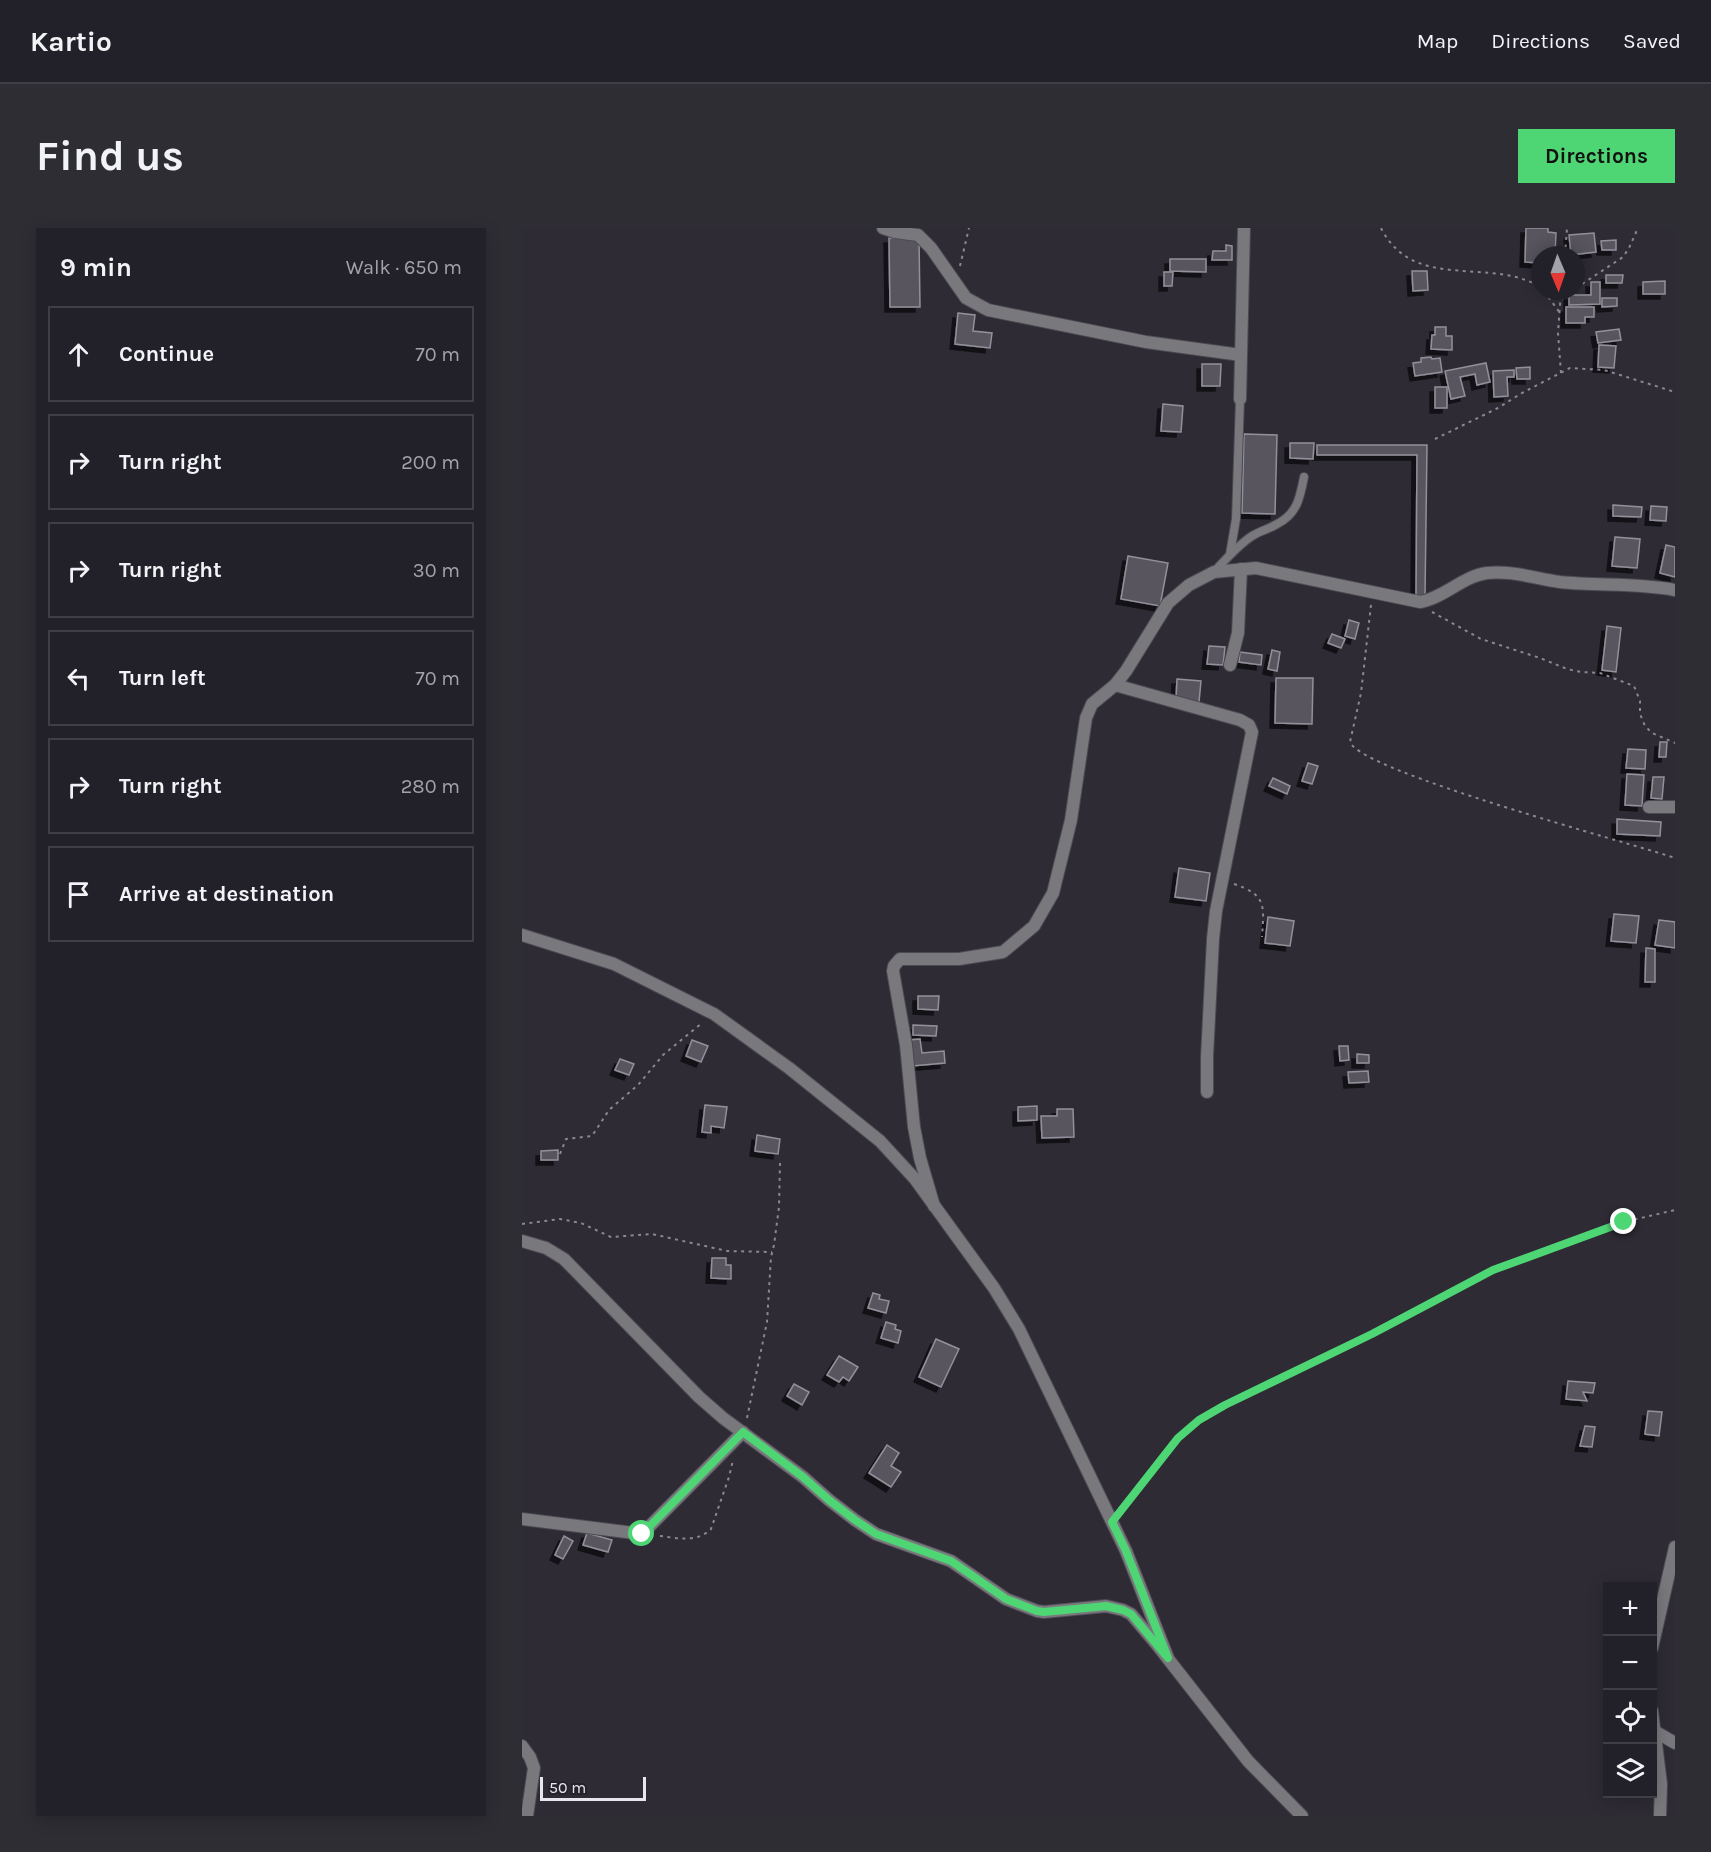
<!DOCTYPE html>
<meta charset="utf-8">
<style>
body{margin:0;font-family:Karla,sans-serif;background:#2e2d34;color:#f1f3f6}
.controls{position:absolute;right:18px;bottom:18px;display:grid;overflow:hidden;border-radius:0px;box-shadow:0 3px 15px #0003}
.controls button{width:54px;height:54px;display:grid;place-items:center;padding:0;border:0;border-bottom:2px solid #3f3e45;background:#222028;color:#f1f3f6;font:30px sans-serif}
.compass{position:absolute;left:1009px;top:18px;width:54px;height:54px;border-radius:50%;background:#222028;box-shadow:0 3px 15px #0003;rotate:178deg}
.scale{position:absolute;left:18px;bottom:15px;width:106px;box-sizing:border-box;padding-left:6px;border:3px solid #e8e6ec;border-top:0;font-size:16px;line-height:21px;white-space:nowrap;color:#e8e6ec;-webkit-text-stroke:4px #25222b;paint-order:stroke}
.stop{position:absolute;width:18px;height:18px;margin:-14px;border:4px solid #4ed675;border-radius:50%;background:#fff}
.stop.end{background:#4ed675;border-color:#fff;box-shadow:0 2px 6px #0008}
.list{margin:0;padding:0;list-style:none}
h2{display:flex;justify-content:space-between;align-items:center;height:78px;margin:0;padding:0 24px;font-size:26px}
h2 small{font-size:20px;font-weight:400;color:#a2a3a8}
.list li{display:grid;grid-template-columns:39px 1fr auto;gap:18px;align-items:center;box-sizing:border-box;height:96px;margin:0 12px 12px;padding:0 12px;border:2px solid #3f3e45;border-radius:0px}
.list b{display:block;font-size:22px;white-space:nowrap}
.list em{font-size:20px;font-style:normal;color:#a2a3a8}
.icon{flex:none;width:33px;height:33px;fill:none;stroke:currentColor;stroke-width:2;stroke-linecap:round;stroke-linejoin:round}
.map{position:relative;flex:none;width:1153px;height:1588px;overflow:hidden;border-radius:0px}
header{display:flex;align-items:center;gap:36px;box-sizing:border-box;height:84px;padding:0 30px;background:#222028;border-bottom:2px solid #3f3e45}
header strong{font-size:28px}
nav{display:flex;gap:33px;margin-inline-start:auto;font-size:21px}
.intro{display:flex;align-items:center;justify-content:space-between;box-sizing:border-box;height:144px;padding:0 36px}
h1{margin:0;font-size:42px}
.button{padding:15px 27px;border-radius:0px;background:#4ed675;color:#111;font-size:21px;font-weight:700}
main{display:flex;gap:36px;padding:0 36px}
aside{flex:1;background:#222028;border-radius:0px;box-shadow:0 3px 15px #0003}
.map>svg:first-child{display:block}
</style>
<header>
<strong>Kartio</strong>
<nav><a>Map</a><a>Directions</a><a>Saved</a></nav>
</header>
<div class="intro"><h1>Find us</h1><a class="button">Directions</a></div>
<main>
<aside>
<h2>9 min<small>Walk · 650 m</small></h2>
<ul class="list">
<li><svg class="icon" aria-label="ahead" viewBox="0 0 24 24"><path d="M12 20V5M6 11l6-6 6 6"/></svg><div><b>Continue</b></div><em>70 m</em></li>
<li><svg class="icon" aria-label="right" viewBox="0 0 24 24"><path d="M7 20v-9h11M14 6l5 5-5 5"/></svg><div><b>Turn right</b></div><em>200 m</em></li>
<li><svg class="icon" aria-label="right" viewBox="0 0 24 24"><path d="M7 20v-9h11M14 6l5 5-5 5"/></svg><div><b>Turn right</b></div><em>30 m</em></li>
<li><svg class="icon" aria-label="left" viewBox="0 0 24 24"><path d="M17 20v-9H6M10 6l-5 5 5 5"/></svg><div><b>Turn left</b></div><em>70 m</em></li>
<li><svg class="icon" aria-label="right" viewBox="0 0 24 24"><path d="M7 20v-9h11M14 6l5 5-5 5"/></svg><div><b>Turn right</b></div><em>280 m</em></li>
<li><svg class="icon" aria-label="arrive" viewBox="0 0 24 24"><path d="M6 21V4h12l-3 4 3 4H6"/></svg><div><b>Arrive at destination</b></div></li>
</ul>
</aside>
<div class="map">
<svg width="1153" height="1588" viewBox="0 0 1153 1588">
<defs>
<filter id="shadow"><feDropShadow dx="-5" dy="5" stdDeviation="0" flood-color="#0009"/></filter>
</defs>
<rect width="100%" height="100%" fill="#2e2b35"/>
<g fill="#58555f" stroke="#93909b" stroke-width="1.5" filter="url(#shadow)">
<polygon points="1004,0 1026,0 1026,4 1034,5 1033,27 1018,27 1018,35 1003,34"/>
<polygon points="1072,5 1074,24 1049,27 1047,7"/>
<polygon points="367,10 397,10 398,79 368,79"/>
<polygon points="1094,12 1094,22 1080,22 1079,13"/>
<polygon points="704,17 710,18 710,32 690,32 691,23 704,23"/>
<polygon points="648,31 684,31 684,44 648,43"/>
<polygon points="890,43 905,43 906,62 891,63"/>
<polygon points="642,44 651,44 650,58 642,58"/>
<polygon points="1084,47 1101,47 1100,55 1084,55"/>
<polygon points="1143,53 1143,66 1121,66 1121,54"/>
<polygon points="1069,54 1078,54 1078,76 1047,77 1047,67 1069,67"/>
<polygon points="1080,70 1095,70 1095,78 1080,79"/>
<polygon points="1044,79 1072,79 1072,89 1063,89 1063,95 1044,95"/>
<polygon points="436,85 453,87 451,103 470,105 468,120 433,116"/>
<polygon points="913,99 924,99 924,108 930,108 930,122 909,121 910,107 913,107"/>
<polygon points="1097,101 1099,112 1076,115 1074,104"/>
<polygon points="1077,117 1094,118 1092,140 1076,139"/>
<polygon points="909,129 910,131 918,130 920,144 893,148 891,135 899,134 899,130"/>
<polygon points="964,135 968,154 955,157 953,146 938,149 943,168 929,171 923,143"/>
<polygon points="680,136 699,136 698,158 680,158"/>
<polygon points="1008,139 1008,151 995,151 994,140"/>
<polygon points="992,142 992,149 985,149 986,168 972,169 971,143"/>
<rect x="913" y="159" width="12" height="21"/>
<polygon points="641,176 661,178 659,204 639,203"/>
<polygon points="722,206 755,207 753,286 720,285"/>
<polygon points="768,215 792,215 791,231 768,230"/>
<polygon points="795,217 905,217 903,369 894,369 895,227 795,227"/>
<polygon points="1091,277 1120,279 1119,289 1091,288"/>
<polygon points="1129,278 1145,279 1144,293 1128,292"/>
<polygon points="1093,309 1118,311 1115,340 1090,338"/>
<polygon points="1144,317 1153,319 1153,349 1138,345"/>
<polygon points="606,328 646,335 638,378 599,371"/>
<polygon points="827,392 837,395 833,411 823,408"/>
<polygon points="1085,398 1099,400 1094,444 1080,442"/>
<polygon points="810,406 823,411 819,420 806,415"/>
<polygon points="687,418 703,419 701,437 685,436"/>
<polygon points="750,422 758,424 755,443 746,441"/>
<polygon points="718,424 740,427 739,437 717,434"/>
<polygon points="754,450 791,450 790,496 753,495"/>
<polygon points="655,451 679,453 677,474 654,472"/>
<polygon points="1138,514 1145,514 1144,529 1137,529"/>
<polygon points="1106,521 1124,522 1123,541 1104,540"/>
<polygon points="786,535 796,538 790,556 780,553"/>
<polygon points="1105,546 1122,547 1120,578 1103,577"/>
<polygon points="1131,549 1142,549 1140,571 1129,570"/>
<polygon points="751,550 768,558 765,566 747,558"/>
<polygon points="1095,591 1139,594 1138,608 1095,606"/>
<polygon points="657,640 688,645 684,673 653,669"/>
<polygon points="1092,686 1117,688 1114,715 1089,713"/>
<polygon points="746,689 772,693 768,718 743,715"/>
<polygon points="1137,692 1153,694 1153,720 1133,717"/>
<polygon points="1124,720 1133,721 1133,754 1123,754"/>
<polygon points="396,768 417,768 416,782 396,781"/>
<polygon points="391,797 415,798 414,808 391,807"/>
<polygon points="398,811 400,825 422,823 423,835 390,838 387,812"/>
<polygon points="170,812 186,818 179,834 164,828"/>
<polygon points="817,818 826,818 827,832 818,833"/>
<polygon points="835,826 847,827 847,835 835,835"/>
<polygon points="98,831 112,836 107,847 93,842"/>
<polygon points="846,843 847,854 827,855 826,844"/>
<polygon points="183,877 205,879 202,900 189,898 189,905 180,904"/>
<polygon points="515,878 515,892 496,893 496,879"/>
<polygon points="535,881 551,881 552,909 520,910 519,888 535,888"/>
<polygon points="235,907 258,911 256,926 233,923"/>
<polygon points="36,922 36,932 19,932 19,923"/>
<polygon points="190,1030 204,1030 204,1037 209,1037 209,1051 189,1050"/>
<polygon points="351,1065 358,1067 357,1071 367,1073 364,1085 346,1080"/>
<polygon points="364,1094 374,1097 373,1101 379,1103 376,1115 359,1110"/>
<polygon points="414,1111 437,1121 419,1159 397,1149"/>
<polygon points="317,1128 336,1139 327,1153 321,1149 317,1154 305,1147"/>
<polygon points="1046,1153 1073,1155 1071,1165 1061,1164 1065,1173 1044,1171"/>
<polygon points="272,1156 287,1164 280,1177 265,1168"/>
<polygon points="1126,1183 1140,1184 1137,1208 1123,1206"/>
<polygon points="1063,1198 1073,1199 1070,1219 1058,1218"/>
<polygon points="365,1217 377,1225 369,1238 379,1244 369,1259 347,1245"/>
<polygon points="65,1305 90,1312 86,1324 61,1317"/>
<polygon points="42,1308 51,1313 41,1331 33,1327"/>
</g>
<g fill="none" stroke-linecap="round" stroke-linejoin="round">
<g stroke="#4c4952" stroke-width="10">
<g id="lane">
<polyline points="708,326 714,291 718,171"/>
<path d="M 692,344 C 704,331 715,318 730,308 C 738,303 747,301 755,296 C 775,286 778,270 782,249"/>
</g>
</g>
<g stroke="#4c4952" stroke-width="14">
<g id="street">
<polyline points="361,0 373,4 396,7 409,20 444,70 466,82 624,114 719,127"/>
<polyline points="718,171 722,0"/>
<polyline points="708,437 716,405 719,341"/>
<polyline points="593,457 718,492 727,497 730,504 694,683 691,711 685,829 685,864"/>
<polyline points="1127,579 1153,579"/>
<polyline points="0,707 92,736 192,786 267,840 358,913 393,951 472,1060 497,1101 604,1323 646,1430"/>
<path d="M 412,978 L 398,930 L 392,899 L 384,817 L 371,743 L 372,738 L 378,731 L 437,731 L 481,724 L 512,698 L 531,665 L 549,592 L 564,490 L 570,476 L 593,457 L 604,443 L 646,375 L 667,357 L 692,344 L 734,340 L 898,374 C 922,370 941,348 965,345 C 989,342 1015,351 1038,354 C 1076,358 1115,355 1153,362"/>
<polyline points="0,1013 24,1020 42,1031 177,1169 201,1190 281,1249 307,1272 333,1292 354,1306 429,1333 484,1371 515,1383 522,1384 584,1378 601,1382 609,1386 636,1418 726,1533 780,1588"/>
<polyline points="0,1291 120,1306 221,1204"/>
<polyline points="1130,1420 1153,1319"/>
<polyline points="1130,1483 1139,1556 1138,1588"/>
<polyline points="1134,1504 1153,1515"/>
<polyline points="0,1518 8,1529 12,1540 5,1588"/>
</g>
</g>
<g stroke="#8a8890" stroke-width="2" stroke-dasharray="3 4.5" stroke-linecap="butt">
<path d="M 859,0 C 892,65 968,28 1018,59"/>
<polyline points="1043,27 1045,0"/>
<polyline points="438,38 447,0"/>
<polyline points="1054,60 1101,29 1107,20 1116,0"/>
<polyline points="1022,63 1038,85"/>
<polyline points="1040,71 1050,63"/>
<polyline points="1039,145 1036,105 1039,63"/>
<polyline points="913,211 976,180 1000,165 1048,140 1082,142 1153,164"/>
<path d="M 849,377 L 839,465 L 828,514 C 840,544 1109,615 1153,630"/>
<polyline points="910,384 959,411 1018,430 1045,441 1059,444 1078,445 1112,458 1118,473 1118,486 1123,498 1130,505 1153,515"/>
<path d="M 712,656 C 745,667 742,678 740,709"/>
<polyline points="38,926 44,911 70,908 87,882 116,857 141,827 180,795"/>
<polyline points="0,996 38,991 59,995 89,1009 130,1006 205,1023 250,1024"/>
<polyline points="225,1190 245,1094 249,1029 252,1017 257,979 258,935"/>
<polyline points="599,1282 656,1210 677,1192 703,1177 850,1106 971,1042 1102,994 1153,982"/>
<path d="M 138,1308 C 155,1310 175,1315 189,1301 L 207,1249 L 211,1232"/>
</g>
<use href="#lane" stroke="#79787d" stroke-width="8"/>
<use href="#street" stroke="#79787d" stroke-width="12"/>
</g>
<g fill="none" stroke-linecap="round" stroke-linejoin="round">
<polyline stroke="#4ed675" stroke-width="8" points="120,1306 221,1204 281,1249 307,1272 333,1292 354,1306 429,1333 484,1371 515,1383 522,1384 584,1378 601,1382 609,1386 646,1430 604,1323 590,1294 656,1210 677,1192 703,1177 850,1106 971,1042 1102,994"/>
</g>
</svg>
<div class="controls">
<button>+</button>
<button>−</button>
<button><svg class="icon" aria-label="locate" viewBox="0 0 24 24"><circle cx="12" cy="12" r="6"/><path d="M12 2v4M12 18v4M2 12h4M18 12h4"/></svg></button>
<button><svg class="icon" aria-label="layers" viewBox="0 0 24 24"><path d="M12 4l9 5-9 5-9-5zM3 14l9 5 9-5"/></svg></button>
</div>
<svg class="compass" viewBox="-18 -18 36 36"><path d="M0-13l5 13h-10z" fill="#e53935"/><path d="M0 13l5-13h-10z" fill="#a2a3a8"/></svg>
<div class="scale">50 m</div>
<div class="stop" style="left:120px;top:1306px"></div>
<div class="stop end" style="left:1102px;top:994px"></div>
</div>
</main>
